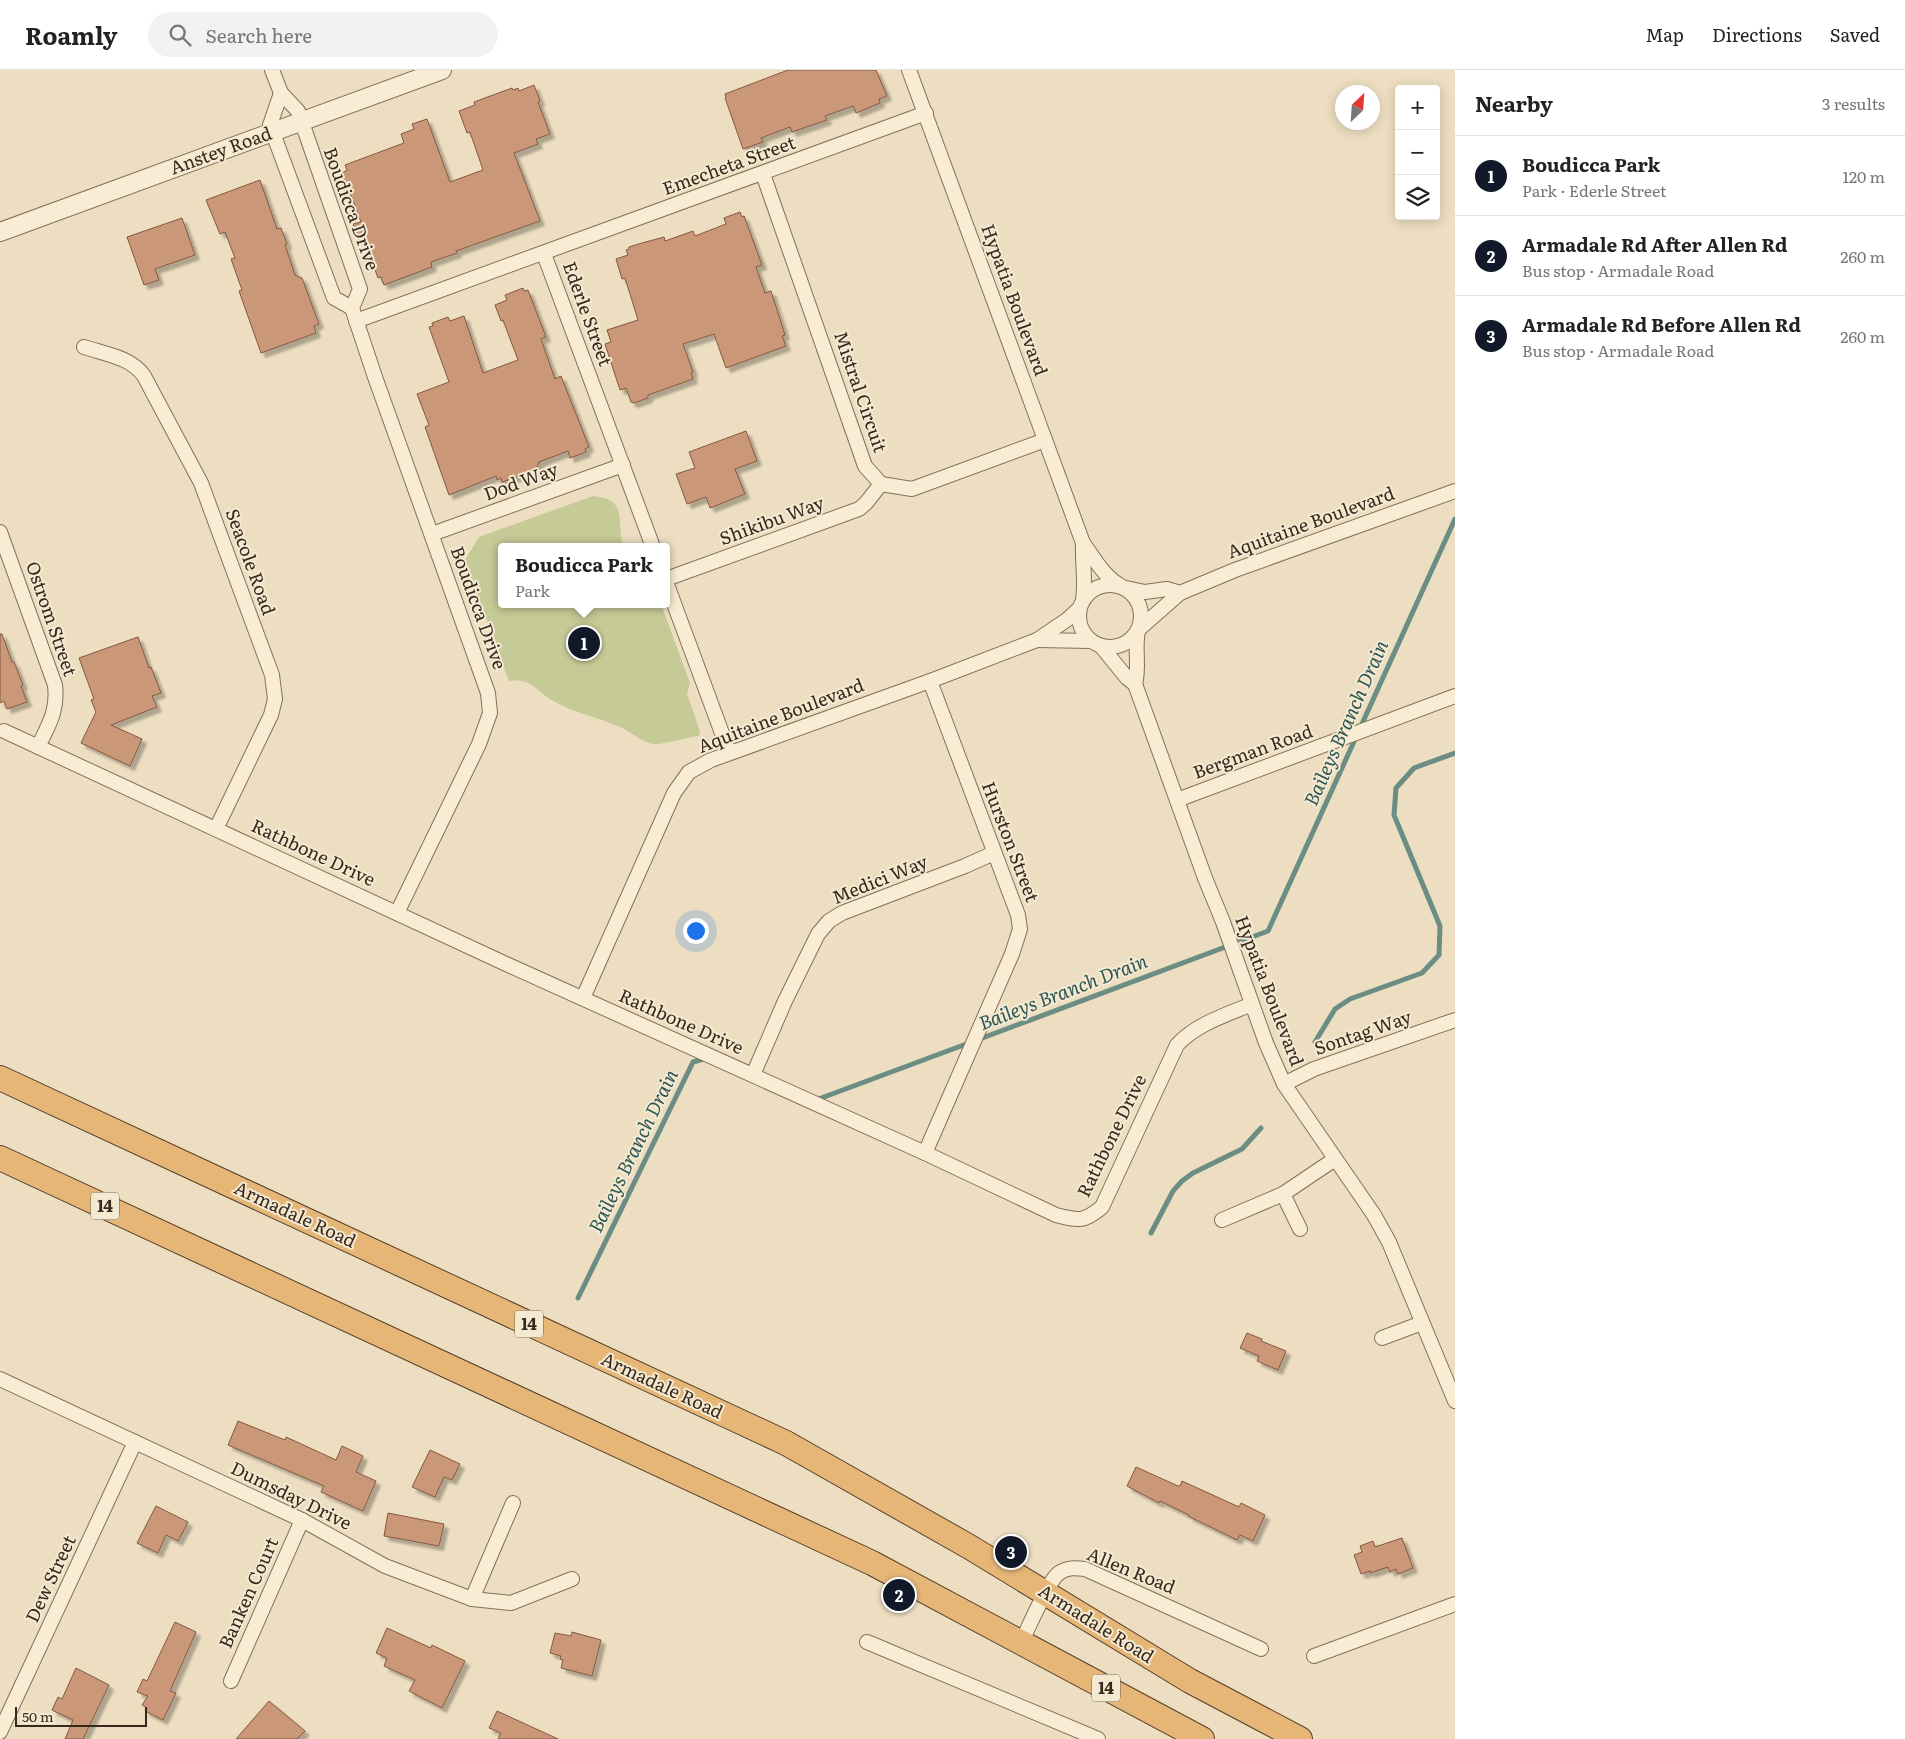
<!DOCTYPE html>
<meta charset="utf-8">
<style>
body{margin:0;font-family:Literata,serif;background:#f2f2f2;color:#222}
.controls{position:absolute;right:15px;top:15px;display:grid;overflow:hidden;border-radius:5px;box-shadow:0 2px 12px #0003}
.controls button{width:45px;height:45px;display:grid;place-items:center;padding:0;border:0;border-bottom:1px solid #e0e0e0;background:#fff;color:#222;font:25px sans-serif}
.compass{position:absolute;left:1335px;top:15px;width:45px;height:45px;border-radius:50%;background:#fff;box-shadow:0 2px 12px #0003;rotate:25deg}
.scale{position:absolute;left:15px;bottom:12px;width:132px;box-sizing:border-box;padding-left:5px;border:2px solid #36281d;border-top:0;font-size:14px;line-height:18px;white-space:nowrap;color:#36281d;-webkit-text-stroke:4px #f4e9d1;paint-order:stroke}
.you{position:absolute;left:695px;top:860px;width:18px;height:18px;margin:-12px;border:4px solid #fff;border-radius:50%;background:#1a73e8;box-shadow:0 0 0 8px #1a73e833}
.badge{display:grid;place-items:center;width:32px;height:32px;border-radius:50%;background:#111827;color:#fff;font-size:16px;font-weight:700}
.pin{position:absolute;translate:-50% -50%;border:2px solid #fff;box-shadow:0 1px 5px #0006}
.popup{position:absolute;left:498px;top:473px;width:172px;height:65px;box-sizing:border-box;display:grid;place-content:center;border-radius:5px;background:#fff;filter:drop-shadow(0 1px 4px #0005);font-size:16px;white-space:nowrap;color:#767676}
.popup b{font-size:19px;color:#222}
.popup::after{content:'';position:absolute;left:50%;top:100%;margin-left:-10px;border:10px solid transparent;border-top-color:#fff}
.list{margin:0;padding:0;list-style:none}
h2{display:flex;justify-content:space-between;align-items:center;height:65px;margin:0;padding:0 20px;font-size:21px}
h2 small{font-size:16px;font-weight:400;color:#767676}
.list li{display:grid;grid-template-columns:32px 1fr auto;gap:15px;align-items:center;box-sizing:border-box;height:80px;padding:0 20px;border-top:1px solid #e0e0e0}
.list b{display:block;font-size:19px;white-space:nowrap}
.list p{margin:0;font-size:16px;white-space:nowrap;color:#767676}
.list em{font-size:16px;font-style:normal;color:#767676}
.icon{flex:none;width:28px;height:28px;fill:none;stroke:currentColor;stroke-width:2;stroke-linecap:round;stroke-linejoin:round}
.map{position:relative;flex:none;width:1455px;height:1669px;overflow:hidden}
header{display:flex;align-items:center;gap:30px;box-sizing:border-box;height:70px;padding:0 25px;background:#fff;border-bottom:1px solid #e0e0e0}
header strong{font-size:24px}
nav{display:flex;gap:28px;margin-inline-start:auto;font-size:18px}
.search{width:350px;height:45px;background:#f2f2f2;display:flex;align-items:center;gap:12px;box-sizing:border-box;padding:0 18px;border-radius:28px;color:#767676;font-size:19px}
main{display:flex}
aside{flex:1;background:#fff}
.map>svg:first-child{display:block}
</style>
<header>
<strong>Roamly</strong>
<div class="search"><svg class="icon" aria-label="search" viewBox="0 0 24 24"><circle cx="10" cy="10" r="6"/><path d="M15 15l6 6"/></svg>Search here</div>
<nav><a>Map</a><a>Directions</a><a>Saved</a></nav>
</header>
<main>
<div class="map">
<svg width="1455" height="1669" viewBox="0 0 1455 1669">
<defs>
<filter id="shadow"><feDropShadow dx="4.5" dy="4.5" stdDeviation="1" flood-color="#0004"/></filter>
</defs>
<rect width="100%" height="100%" fill="#eddec1"/>
<path fill="#c6ca96" d="M 593,426 C 629,429 616,451 623,477 L 502,477 L 502,534 L 661,534 L 690,613 L 687,624 L 700,661 L 699,666 C 686,667 664,675 653,674 C 642,672 632,663 622,658 C 599,647 572,643 550,629 C 535,619 531,608 509,611 L 508,609 L 465,490 L 479,467 Z"/>
<g fill="none" stroke-linecap="round" stroke-linejoin="round">
<g stroke="#6b8d83" stroke-width="5">
<polyline points="977,970 1268,861 1455,449"/>
<polyline points="1315,972 1335,939 1350,929 1422,903 1439,885 1440,856 1394,745 1396,718 1414,698 1455,683"/>
<polyline points="816,1030 969,973"/>
<polyline points="1151,1163 1173,1121 1182,1111 1193,1103 1242,1079 1261,1058"/>
<polyline points="578,1228 693,992 707,988"/>
</g>
</g>
<g fill="#ca9778" stroke="#845840" filter="url(#shadow)">
<polygon points="788,0 876,0 887,26 879,29 880,33 856,43 853,36 825,46 827,50 792,62 790,57 761,68 763,72 743,79 725,28 726,27 725,24"/>
<polygon points="534,15 540,31 538,32 550,64 536,69 538,74 514,83 540,151 456,181 457,183 431,192 432,197 384,215 381,207 378,208 366,175 364,176 363,172 360,173 353,154 361,152 349,120 345,121 339,105 347,100 345,95 404,73 401,64 414,59 412,54 427,49 450,112 483,100 470,62 467,63 459,41 475,35 474,32 512,18 513,20 518,18 519,21"/>
<polygon points="260,110 277,159 281,158 287,174 285,175 295,205 302,208 319,254 314,256 316,263 261,283 239,221 242,220 231,189 235,188 225,162 220,164 206,130"/>
<polygon points="740,142 742,147 744,146 762,195 756,197 765,223 771,221 785,265 782,266 786,276 726,298 714,264 683,274 693,302 691,303 693,309 648,325 648,328 634,333 631,332 626,318 620,320 605,274 611,272 607,260 638,250 625,208 622,209 616,189 628,185 626,180 629,179 629,177 642,173 664,167 665,171 693,161 695,166 726,154 724,148"/>
<polygon points="182,148 195,185 155,199 159,210 144,215 127,167"/>
<polygon points="523,218 524,221 528,220 546,267 541,269 555,309 561,306 589,377 585,379 586,382 570,388 568,381 539,392 536,400 502,412 501,408 497,410 496,406 449,425 425,357 429,355 417,324 449,312 429,257 433,256 432,253 448,247 450,251 464,246 483,303 518,290 503,250 501,251 495,235 507,230 505,225"/>
<polygon points="746,361 757,391 735,399 745,424 710,438 706,427 687,434 676,404 695,398 689,382"/>
<polygon points="0,564 2,564 12,592 14,592 23,615 21,616 27,632 7,639 4,631 0,633"/>
<polygon points="138,567 149,598 151,597 161,623 152,626 157,637 111,655 142,669 130,696 81,673 96,642 91,630 94,629 79,588"/>
<polygon points="1247,1263 1262,1269 1261,1271 1286,1281 1278,1300 1257,1291 1259,1286 1240,1278"/>
<polygon points="238,1351 285,1370 286,1367 336,1390 342,1376 363,1386 356,1402 376,1411 363,1441 321,1422 324,1416 228,1375"/>
<polygon points="430,1380 460,1394 452,1410 444,1407 435,1427 412,1417"/>
<polygon points="1136,1397 1178,1416 1180,1416 1182,1411 1239,1437 1241,1433 1265,1445 1253,1471 1240,1465 1237,1470 1188,1446 1189,1445 1160,1431 1159,1433 1127,1416"/>
<polygon points="156,1436 188,1452 178,1471 166,1465 158,1483 137,1473"/>
<polygon points="388,1443 444,1454 439,1476 384,1466"/>
<polygon points="1402,1468 1413,1498 1398,1504 1396,1499 1390,1502 1388,1497 1370,1503 1370,1501 1361,1504 1354,1485 1362,1482 1360,1476 1373,1471 1375,1477"/>
<polygon points="175,1552 196,1562 170,1621 176,1623 163,1650 145,1641 147,1638 142,1635 148,1626 137,1622 143,1609 147,1611"/>
<polygon points="387,1558 431,1578 432,1575 465,1591 442,1638 409,1621 415,1610 384,1596 387,1588 376,1583"/>
<polygon points="572,1562 601,1570 592,1606 561,1598 563,1590 560,1589 561,1586 550,1583 555,1563 571,1566"/>
<polygon points="76,1598 109,1615 83,1669 65,1669 73,1650 52,1640 58,1627 62,1629"/>
<polygon points="269,1631 305,1661 297,1669 236,1669"/>
<polygon points="497,1641 558,1669 498,1669 501,1663 489,1658"/>
</g>
<g fill="none" stroke-linecap="round" stroke-linejoin="round">
<g stroke="#866f59" stroke-width="16">
<g id="minor">
<polyline points="272,0 281,23 298,41 360,219 352,238 375,307 488,623 490,643 479,674 397,843"/>
<path d="M 909,0 L 1083,473 C 1094,488 1104,507 1121,516"/>
<polyline points="281,23 270,55 334,228 352,238"/>
<polyline points="763,104 865,396 881,414 912,419 1045,370"/>
<polyline points="544,184 653,477"/>
<polyline points="356,251 926,43"/>
<path d="M 84,277 C 105,284 131,287 144,306 L 201,413 L 272,605 L 275,629 L 271,645 L 216,759"/>
<path d="M 0,462 L 55,615 C 58,641 49,654 38,677"/>
<polyline points="432,464 623,395"/>
<polyline points="666,509 859,439 866,433 881,414"/>
<polyline points="666,512 729,682"/>
<circle cx="1110" cy="546" r="31"/>
<polyline points="1126,518 1145,522 1167,519 1180,523"/>
<path d="M 1083,530 C 1086,511 1082,492 1083,473"/>
<polyline points="1139,559 1180,523 1235,500 1455,421"/>
<polyline points="1037,570 1091,571"/>
<polyline points="1101,576 1127,608 1135,614 1205,808 1223,852 1266,973 1284,1014 1374,1145 1389,1172 1455,1331"/>
<path d="M 1135,614 C 1140,597 1134,579 1138,561"/>
<path d="M 4,661 L 504,893 L 925,1083 L 1056,1145 C 1079,1151 1084,1152 1102,1137 L 1177,975 C 1196,954 1226,945 1252,934"/>
<polyline points="1177,730 1455,626"/>
<polyline points="583,928 674,723 689,702 711,690 930,611 1037,570 1068,549 1080,538"/>
<polyline points="753,1005 785,931 818,864 829,851 842,843 965,796 994,783"/>
<polyline points="1284,1014 1314,999 1455,950"/>
<polyline points="925,1083 1012,884 1020,859 1018,845 930,611"/>
<polyline points="1283,1124 1300,1159"/>
<polyline points="1222,1150 1283,1124 1335,1089"/>
<polyline points="1382,1268 1422,1253"/>
<polyline points="0,1309 302,1450 385,1496 472,1529 511,1533 572,1509"/>
<polyline points="472,1529 513,1433"/>
<polyline points="867,1572 1098,1669"/>
<path d="M 1021,1573 C 1028,1559 1048,1511 1059,1503 C 1067,1497 1076,1498 1085,1499 L 1261,1579"/>
<polyline points="1314,1586 1455,1534"/>
<polyline points="231,1611 302,1450"/>
<polyline points="0,1662 135,1372"/>
</g>
</g>
<g stroke="#866f59" stroke-width="20">
<polyline id="tertiary" points="0,162 442,0"/>
</g>
<g stroke="#543e2e" stroke-width="26">
<g id="trunk">
<polyline points="0,1008 786,1373 968,1476 1190,1611 1300,1669"/>
<polyline points="0,1088 872,1493 1202,1669"/>
</g>
</g>
<use href="#minor" stroke="#f8ecd4" stroke-width="14"/>
<use href="#tertiary" stroke="#f8ecd4" stroke-width="18"/>
<use href="#trunk" stroke="#e6b676" stroke-width="24"/>
</g>
<g text-anchor="middle" stroke-width="4" stroke-linejoin="round" paint-order="stroke">
<g fill="#f4e9d1" stroke="#6f6253" stroke-width="1">
<rect x="91" y="1122.5" width="28" height="27" rx="4"/>
<rect x="515" y="1240.5" width="28" height="27" rx="4"/>
<rect x="1092" y="1604.5" width="28" height="27" rx="4"/>
</g>
<g font-size="16" font-weight="bold" fill="#36281d">
<text x="105" y="1142">14</text>
<text x="529" y="1260">14</text>
<text x="1106" y="1624">14</text>
</g>
<g font-size="18" fill="#36281d" stroke="#f4e9d1">
<text transform="translate(221 81) rotate(-20)" y="6">Anstey Road</text>
<text transform="translate(729 96) rotate(-20)" y="6">Emecheta Street</text>
<text transform="translate(351 139) rotate(70)" y="6">Boudicca Drive</text>
<text transform="translate(1014 230) rotate(70)" y="6">Hypatia Boulevard</text>
<text transform="translate(587 244) rotate(70)" y="6">Ederle Street</text>
<text transform="translate(860 322) rotate(71)" y="6">Mistral Circuit</text>
<text transform="translate(521 412) rotate(-20)" y="6">Dod Way</text>
<text transform="translate(772 451) rotate(-20)" y="6">Shikibu Way</text>
<text transform="translate(1311 453) rotate(-20)" y="6">Aquitaine Boulevard</text>
<text transform="translate(250 492) rotate(70)" y="6">Seacole Road</text>
<text transform="translate(478 538) rotate(70)" y="6">Boudicca Drive</text>
<text transform="translate(51 549) rotate(71)" y="6">Ostrom Street</text>
<text transform="translate(781 646) rotate(-21)" y="6">Aquitaine Boulevard</text>
<text transform="translate(1253 682) rotate(-20)" y="6">Bergman Road</text>
<text transform="translate(1010 772) rotate(69)" y="6">Hurston Street</text>
<text transform="translate(313 783) rotate(25)" y="6">Rathbone Drive</text>
<text transform="translate(880 810) rotate(-22)" y="6">Medici Way</text>
<text transform="translate(1269 921) rotate(69)" y="6">Hypatia Boulevard</text>
<text transform="translate(681 952) rotate(24)" y="6">Rathbone Drive</text>
<text transform="translate(1363 963) rotate(-19)" y="6">Sontag Way</text>
<text transform="translate(1112 1066) rotate(-64)" y="6">Rathbone Drive</text>
<text transform="translate(295 1145) rotate(25)" y="6">Armadale Road</text>
<text transform="translate(662 1316) rotate(25)" y="6">Armadale Road</text>
<text transform="translate(291 1426) rotate(26)" y="6">Dumsday Drive</text>
<text transform="translate(1131 1501) rotate(22)" y="6">Allen Road</text>
<text transform="translate(51 1509) rotate(-65)" y="6">Dew Street</text>
<text transform="translate(249 1523) rotate(-66)" y="6">Banken Court</text>
<text transform="translate(1096 1554) rotate(32)" y="6">Armadale Road</text>
</g>
<g font-size="19" font-style="italic" fill="#2d5551" stroke="#f4e9d1">
<text transform="translate(1346 653) rotate(-66)" y="7">Baileys Branch Drain</text>
<text transform="translate(1063 922) rotate(-21)" y="7">Baileys Branch Drain</text>
<text transform="translate(633 1081) rotate(-64)" y="7">Baileys Branch Drain</text>
</g>
</g>
</svg>
<div class="controls">
<button>+</button>
<button>−</button>
<button><svg class="icon" aria-label="layers" viewBox="0 0 24 24"><path d="M12 4l9 5-9 5-9-5zM3 14l9 5 9-5"/></svg></button>
</div>
<svg class="compass" viewBox="-18 -18 36 36"><path d="M0-13l5 13h-10z" fill="#e53935"/><path d="M0 13l5-13h-10z" fill="#767676"/></svg>
<div class="scale">50 m</div>
<div class="you"></div>
<div class="pin badge" style="left:584px;top:573px">1</div>
<div class="popup"><b>Boudicca Park</b>Park</div>
<div class="pin badge" style="left:899px;top:1525px">2</div>
<div class="pin badge" style="left:1011px;top:1482px">3</div>
</div>
<aside>
<h2>Nearby<small>3 results</small></h2>
<ul class="list">
<li><span class="badge">1</span><div><b>Boudicca Park</b><p>Park · Ederle Street</p></div><em>120 m</em></li>
<li><span class="badge">2</span><div><b>Armadale Rd After Allen Rd</b><p>Bus stop · Armadale Road</p></div><em>260 m</em></li>
<li><span class="badge">3</span><div><b>Armadale Rd Before Allen Rd</b><p>Bus stop · Armadale Road</p></div><em>260 m</em></li>
</ul>
</aside>
</main>
